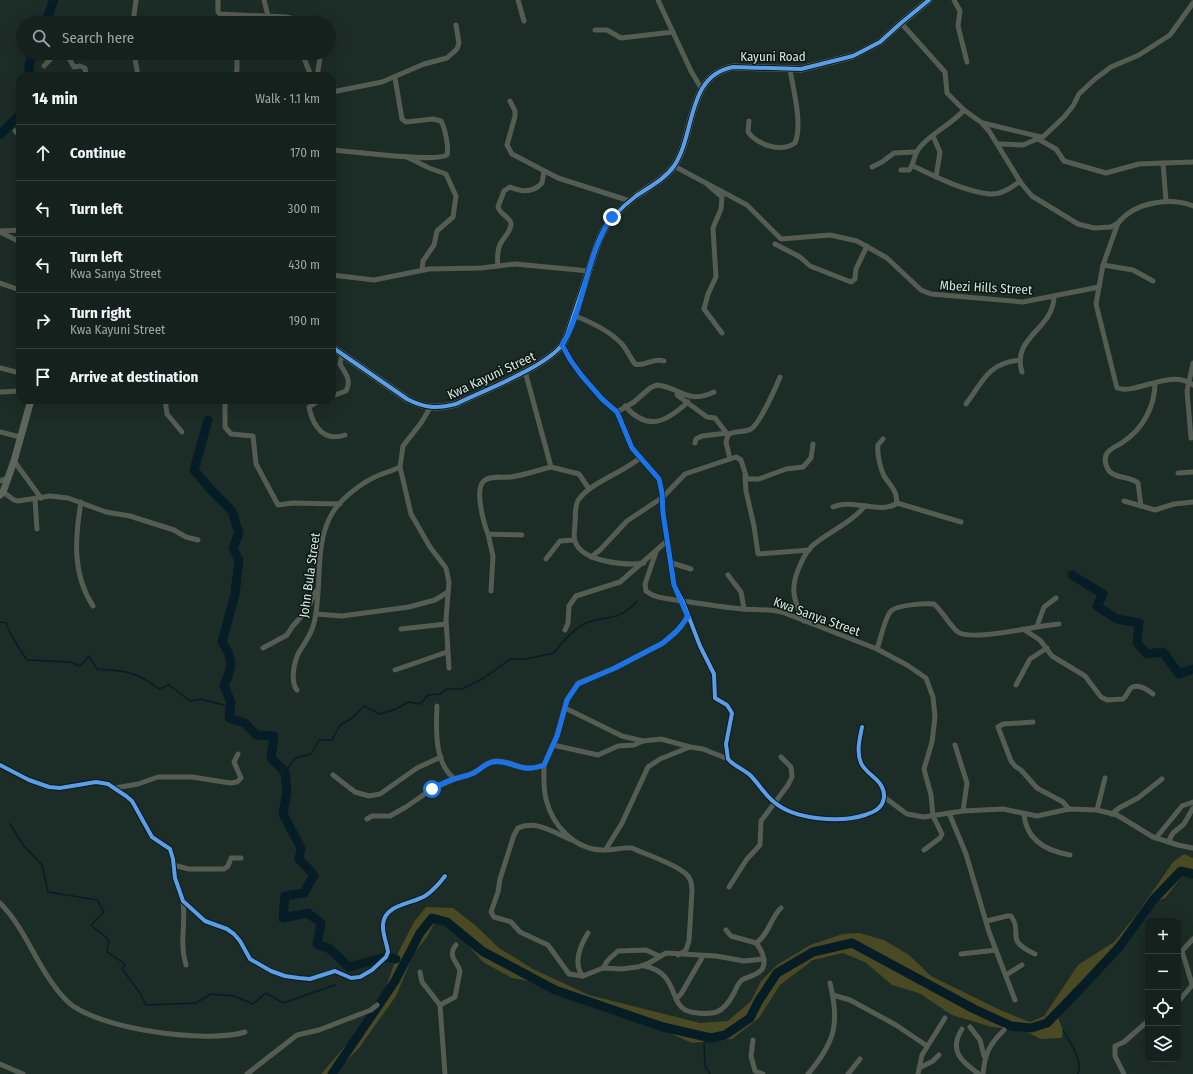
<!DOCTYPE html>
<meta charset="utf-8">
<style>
body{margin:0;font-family:"Fira Sans Condensed",sans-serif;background:#222e2a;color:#f1f3f6}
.controls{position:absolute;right:12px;bottom:12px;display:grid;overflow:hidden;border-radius:8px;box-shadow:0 4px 16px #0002}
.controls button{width:36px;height:36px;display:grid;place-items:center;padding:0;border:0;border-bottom:1px solid #343e3b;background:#15211d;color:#f1f3f6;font:20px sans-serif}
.stop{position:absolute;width:12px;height:12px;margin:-9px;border:3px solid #1a73e8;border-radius:50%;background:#fff}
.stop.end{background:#1a73e8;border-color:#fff;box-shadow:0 1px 4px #0008}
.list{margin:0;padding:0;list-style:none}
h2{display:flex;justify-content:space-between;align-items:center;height:52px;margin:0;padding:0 16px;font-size:17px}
h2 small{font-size:13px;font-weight:400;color:#9da3a4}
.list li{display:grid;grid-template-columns:26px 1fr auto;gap:12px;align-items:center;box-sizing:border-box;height:56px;padding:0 16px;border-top:1px solid #343e3b}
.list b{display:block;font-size:15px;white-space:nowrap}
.list p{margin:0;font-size:13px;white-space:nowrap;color:#9da3a4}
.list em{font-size:13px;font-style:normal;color:#9da3a4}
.icon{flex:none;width:22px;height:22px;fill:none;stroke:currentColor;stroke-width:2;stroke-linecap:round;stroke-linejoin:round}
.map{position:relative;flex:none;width:1193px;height:1074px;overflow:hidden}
.search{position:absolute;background:#15211d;box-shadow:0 4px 16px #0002;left:16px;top:16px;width:320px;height:44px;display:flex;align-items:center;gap:10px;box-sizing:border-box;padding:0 14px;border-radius:22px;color:#9da3a4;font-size:15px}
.panel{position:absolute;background:#15211d;box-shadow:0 4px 16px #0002;left:16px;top:72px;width:320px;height:332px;border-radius:12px}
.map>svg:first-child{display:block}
</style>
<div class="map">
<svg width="1193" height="1074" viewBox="0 0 1193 1074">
<rect width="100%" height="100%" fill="#1c2c27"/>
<polygon fill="#494924" points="1184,854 1193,858 1193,873 1188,869 1165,898 1151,903 1122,945 1095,971 1089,982 1077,990 1058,1018 1063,1030 1062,1038 1041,1039 1022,1030 992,1027 952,1015 919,993 892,985 865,962 843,953 813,960 780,985 759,1018 732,1039 692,1043 663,1030 602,1011 539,983 512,978 483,962 451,926 437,918 427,937 414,953 396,996 359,1048 333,1074 321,1074 379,1007 398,953 414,922 426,907 453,908 475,925 499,948 533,969 589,995 700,1023 728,1021 751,1001 761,981 777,965 810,945 843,934 859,933 884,940 909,955 931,976 1000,1010 1030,1022 1044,1016 1078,965 1114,942 1137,914 1173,862"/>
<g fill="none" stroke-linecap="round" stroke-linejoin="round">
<g stroke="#071d26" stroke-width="1.5">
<path d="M 0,622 L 6,623 L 12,637 L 27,660 L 70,662 L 80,666 L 89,656 L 97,669 C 126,671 135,671 159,689 L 169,685 L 190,701 L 201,699 L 231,707"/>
<path d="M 285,772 L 295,758 L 311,754 L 319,740 L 332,740 L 340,725 L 352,718 L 364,706 L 380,714 L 396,709 L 408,702 L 420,704 L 428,695 L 441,694 L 446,689 L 462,689 L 484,678 L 510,659 L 526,659 L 554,653 C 561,643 577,625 589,622 C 609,616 621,620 637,601"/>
<polyline points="10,824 24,846 42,865 48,892 97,900 104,912 91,925 109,940 107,952 125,964 122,969 140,993 146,1005 196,1003 211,994 234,996 253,1004 266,993 283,1003 335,985"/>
<path d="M 1063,1030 C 1070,1043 1083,1059 1078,1074"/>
<polyline points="710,1074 705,1066 704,1043 711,1038"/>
</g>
<g stroke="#071d26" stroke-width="9">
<polyline points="45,23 54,0"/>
<polyline points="29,76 29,65 34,53"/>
<polyline points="0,135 20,114"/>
<path d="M 208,420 L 194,470 L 212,491 L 232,511 L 239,533 L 233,548 L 239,560 L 235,594 L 222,642 C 233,658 233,668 224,685 L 231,703 L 229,718 L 245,723 L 256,735 L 274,736 L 271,758 L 285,772 L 287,792 L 283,814 L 301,848 L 299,859 L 314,875 L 304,893 L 285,896 L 283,918 L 308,913 L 321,923 L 317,944 L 330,949 L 349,967 L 386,957 L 396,959"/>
<polyline points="1072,575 1103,594 1097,606 1117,619 1139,623 1137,643 1147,654 1163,652 1179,674 1193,669"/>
<polyline points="332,1074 395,981 420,933 432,918 447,922 482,951 555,990 663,1027 711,1038 725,1035 750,1018 758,1002 777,973 813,952 852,943 974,1009 1011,1026 1031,1028 1047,1023 1081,988 1120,946 1153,900 1181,871 1193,874"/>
</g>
<g stroke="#545c53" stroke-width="5">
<polyline points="218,0 218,12 220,14 286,17 295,19 298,23"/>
<polyline points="264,0 268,16"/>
<polyline points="518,0 524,21"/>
<polyline points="658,0 691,71 701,88"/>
<polyline points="954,0 960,11 958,26 967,62"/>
<polyline points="133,23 136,0"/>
<polyline points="901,23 945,72 947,93 964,110 982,123 989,131 1021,183 1032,196 1078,224 1094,228 1111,227 1118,223"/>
<polyline points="595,30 607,30 621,38 673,32"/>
<polyline points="66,53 74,67 80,66 85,68 86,76"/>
<polyline points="134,53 138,76"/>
<polyline points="302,53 311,76"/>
<polyline points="44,66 56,53"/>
<polyline points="235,76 237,70 237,53"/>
<polyline points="317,76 321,53"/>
<polyline points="332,92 382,82 424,64 447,58 457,49 459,43 456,25"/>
<polyline points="510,101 515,111 515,116 507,145 512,154 558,178 630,201"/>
<path d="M 749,121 L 748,132 C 758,145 781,153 795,143 C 803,124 793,89 790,69"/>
<polyline points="983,123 1041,137"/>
<polyline points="15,131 20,135"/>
<polyline points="933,136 940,152 936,177"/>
<polyline points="1038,139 1056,149 1064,161 1106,173 1139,164 1163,163 1166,201"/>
<polyline points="999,144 1023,145 1044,136 1064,117 1073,106 1079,94 1095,79 1111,67 1139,55 1170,35 1193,3"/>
<path d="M 332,150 C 351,151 435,163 447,155 C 449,147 445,128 441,121 L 433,119 L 406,122 L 402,119 L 395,78"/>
<polyline points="407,157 429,168 446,174 456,196 453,217 437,231 434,245 423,261 422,270"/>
<polyline points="1163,163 1193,162"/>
<polyline points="674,166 747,205 781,239 830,235 857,241 887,258 921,290 931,294 1023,302 1099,287"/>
<path d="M 913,166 C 936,177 963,191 989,194 C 1001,195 1011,188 1020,181"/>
<polyline points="872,167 882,162 894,153 915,152"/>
<path d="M 901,170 L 909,170 C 915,163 913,154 921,146 C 933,132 952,124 964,110"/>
<polyline points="708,185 722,197 721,209 713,228 716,277 708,294 704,309 722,333"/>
<path d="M 1193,206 C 1169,197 1135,202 1118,223 L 1103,265 L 1096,304 L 1117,388 C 1137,395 1170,368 1193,385"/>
<polyline points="0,231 20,230"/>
<polyline points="0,232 20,242"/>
<polyline points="775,244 800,257 810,266 851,282 855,279 856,269 867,246"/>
<polyline points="1103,265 1133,270 1153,281"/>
<path d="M 498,266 C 497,257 497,248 502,241 C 505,236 511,231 511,224 C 511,217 500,215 498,207 L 504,191 L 510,187 C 521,192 533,193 542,183 L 544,171"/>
<polyline points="332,275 374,280 429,269 481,268 515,264 589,271"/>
<polyline points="0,283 20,290"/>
<path d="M 575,316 C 591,322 609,331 621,343 C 627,349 630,358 635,364 C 645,367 653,357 664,361"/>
<path d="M 562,345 L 571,361 L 582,376 L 602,399 L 617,412 L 632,448 L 659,479 L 662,493 L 663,513 L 674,585 L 683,602 L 700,646 L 714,674 L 715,698 L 727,705 L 732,713 L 726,744 L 728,759 C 734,766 743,769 750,775 C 759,784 765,795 774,802 C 795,820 840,823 865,815 C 874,812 883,808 884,797 C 885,780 867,776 861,763 C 856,751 860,738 862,727"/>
<polyline points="0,368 20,373"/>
<polyline points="525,371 551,467 579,474 589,489"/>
<path d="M 1022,372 C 1011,337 1053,330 1054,297"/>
<polyline points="0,392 20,391"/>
<polyline points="677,395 707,417 715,418 728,435"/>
<path d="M 332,396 L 346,391 C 352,380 345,373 340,364 L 342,354"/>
<polyline points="165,400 167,414 182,432"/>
<polyline points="225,400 225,427 231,434 253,436 256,464 278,505 293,503 340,504"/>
<path d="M 320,400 L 309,407 C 313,427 324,442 345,435"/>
<path d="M 966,404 C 983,382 987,363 1020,360"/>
<path d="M 625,406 C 648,432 666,422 688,402"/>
<path d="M 617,412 L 634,402 L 650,388 L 657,385 C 680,387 687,405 714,392"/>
<polyline points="0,432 20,437"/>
<polyline points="1191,438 1187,391 1193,363"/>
<polyline points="695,443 696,439 702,436 727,433"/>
<path d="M 640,458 C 622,473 592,482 579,499 C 574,505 576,516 575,523 C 575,528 573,536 575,541 C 581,562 627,566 644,563"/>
<path d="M 730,459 L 726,442 L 728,435 C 735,430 744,433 751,429 C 759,425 776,387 780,377"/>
<polyline points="14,461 41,498"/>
<polyline points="400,467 411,514 430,547 446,568 449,582 446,619 449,668"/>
<polyline points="1178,473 1193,472"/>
<polyline points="745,476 746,491 754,526 758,554 809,550"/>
<polyline points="0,481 9,477"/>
<polyline points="3,492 14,500 18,501 50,496 68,498 106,512 130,516 174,530 186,537 198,540"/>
<polyline points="35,499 37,529"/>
<polyline points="1124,501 1155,510 1174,504 1193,502"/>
<path d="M 81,502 C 75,538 72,574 93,606"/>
<polyline points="897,503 961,522"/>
<path d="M 1141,506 L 1138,483 C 1130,476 1118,479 1110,472 C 1106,468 1104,460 1106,455 C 1109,448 1118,446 1123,442 C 1143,429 1155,406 1155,383"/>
<path d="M 833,507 C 851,498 879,514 896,504 C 899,493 890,485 884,476 C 880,468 877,454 878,445 L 883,439"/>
<polyline points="488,534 493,556 491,591"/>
<path d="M 522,535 L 488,534 C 484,524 474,489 484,481 C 490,475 504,478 511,477 C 525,475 538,470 551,467"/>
<path d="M 656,552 L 645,584 L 646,591 C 655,598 664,598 675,600 C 697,603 720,607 742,609 C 756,610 768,609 782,612 L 877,649 L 907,665 L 926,678 L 933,697 L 935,717 L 932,742 L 924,769 L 931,795 L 933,816 L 942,834 L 940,838 L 924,850"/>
<polyline points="591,557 600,550 627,521 663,497 685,474 736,457 741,460 747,479 759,479 786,469 803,467 811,458 813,444"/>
<polyline points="546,559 560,541 574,540"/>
<polyline points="672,563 691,569"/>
<polyline points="728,575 741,592 744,609"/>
<polyline points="316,614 342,616 409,607 435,600 448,592"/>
<path d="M 804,621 C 792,598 790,586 801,563 C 804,556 808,550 813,545 C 830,531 851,523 865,506"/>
<polyline points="1037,626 1044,607 1056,598"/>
<polyline points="401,629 446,624"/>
<path d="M 1023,629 L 1040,640 L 1052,656 L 1085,676 L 1101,697 L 1107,700 L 1123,699 C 1127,696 1128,691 1131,688 C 1138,683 1148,690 1153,694"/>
<polyline points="565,630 568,623 569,606 576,596 620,582 667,541"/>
<polyline points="263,648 287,635 292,627 307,610 316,591"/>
<path d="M 877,649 C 880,641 885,617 891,611 C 897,605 925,603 934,604 C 943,612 949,625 958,632 C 972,642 1039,625 1059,624"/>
<polyline points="395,670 447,652"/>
<polyline points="1016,685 1030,659 1047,648"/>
<path d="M 297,690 C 290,681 294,662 299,652 C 305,643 312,633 314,623 C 323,588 313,543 333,512 C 342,498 360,484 375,477 C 383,473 392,471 400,467 L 403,446 L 421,423 L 430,408"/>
<path d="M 437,706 C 436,729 434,764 455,779 C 461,777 467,776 473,773 C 481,770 486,762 495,761 C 515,760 520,774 544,765 L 557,736 L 567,700 L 578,683 L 615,668 L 663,643 L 681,627 L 688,615"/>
<polyline points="565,708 622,736 643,741 661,739 690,747 703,749 728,759"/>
<polyline points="1033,722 1003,724 998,727 1011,761 1015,766 1021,770 1037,788 1063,802 1069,809"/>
<polyline points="553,745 598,755 618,746 634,745 643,741"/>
<polyline points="955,745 967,783 963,811"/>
<path d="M 0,765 L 29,780 L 49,787 L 60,788 L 96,782 L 108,784 L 126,796 L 132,801 L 152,837 L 170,849 L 173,859 L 175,878 L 183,901 L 205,921 L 227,929 L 234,934 L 240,941 L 250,959 L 271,971 L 285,976 L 299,978 L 310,979 L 335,971 L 351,978 L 360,977 L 372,970 L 386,957 L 388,952 C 387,943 382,934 383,924 C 385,904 412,904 425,896 C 434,890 439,884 445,876"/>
<path d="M 544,765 C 544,776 543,788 546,799 C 552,825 574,849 602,850 C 612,851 622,847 632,848 C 647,855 674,863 686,874 C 691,878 692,885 692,891 L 689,941 L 686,950 L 678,955"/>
<polyline points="333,775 355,792 369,796 380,794 417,768 441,757"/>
<polyline points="115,788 138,784 158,777 192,777 230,783 237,782 241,778 234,762 238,754"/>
<polyline points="884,797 907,814 924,817 963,811 1003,809 1037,816 1069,809 1097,810 1117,815 1153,837 1178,845 1193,848"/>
<polyline points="1097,810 1105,778"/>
<polyline points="949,813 966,854 989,932 1015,1000"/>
<path d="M 1024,814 C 1026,840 1047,851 1070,855"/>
<polyline points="1112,814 1119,808 1138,798 1162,779"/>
<polyline points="367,819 372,816 390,816 406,807 432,789 455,779"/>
<polyline points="1156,838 1182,806 1193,802"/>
<path d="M 572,840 C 556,834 536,819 518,828 L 514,835 L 500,879 L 498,892 L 491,912 L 494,917 L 511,922 L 520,932 L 548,945 L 569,974 L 583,976 L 603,968 L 621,969 L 638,967 L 649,963 L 666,953 L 716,956 L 744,961 L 764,959"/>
<polyline points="1168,842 1173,833 1184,824 1193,808"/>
<polyline points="606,849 622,823 648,767 660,759 690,747"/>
<polyline points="173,865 189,869 224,869 228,866 231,858 241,858"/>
<polyline points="729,887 747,859 760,845 761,821 788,785 792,777 791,767 781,757"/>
<path d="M 183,901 C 186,923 179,943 186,965"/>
<path d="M 0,903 C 28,931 38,972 67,1001 C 95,1029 208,1044 245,1032"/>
<path d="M 987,921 L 1007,916 L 1011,916 C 1024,934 1003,939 1035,954"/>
<path d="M 756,943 C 768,936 771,917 781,908"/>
<polyline points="961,954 996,950"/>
<path d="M 644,966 C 681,973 667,1007 691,1012 C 714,1016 723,1014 734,993 C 736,989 738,983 742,980 C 747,977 754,976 759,972 C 769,965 762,950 756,943 L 731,936 L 726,930"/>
<polyline points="603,968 608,960 618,951 646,950 659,956"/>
<polyline points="420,972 422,982 440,1005 445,1074"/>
<polyline points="1006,975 1022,965"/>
<path d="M 583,976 C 572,964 581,944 588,933"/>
<polyline points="1192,984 1182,951 1193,939"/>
<polyline points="833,995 850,1000 896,1025 927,1046"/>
<polyline points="676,999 681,994 703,956"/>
<polyline points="1178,1002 1193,984"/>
<path d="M 440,1005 L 455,997 L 460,971 C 457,961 447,956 456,945"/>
<polyline points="970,1027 980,1040 984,1056"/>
<path d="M 962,1029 C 948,1051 962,1062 979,1074"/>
<polyline points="753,1040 751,1056 755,1071 763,1074"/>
<polyline points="0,1064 23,1074"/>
<polyline points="919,1068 933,1061 939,1055"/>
<polyline points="247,1074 297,1035 319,1030 371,1010 377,1005"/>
<path d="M 808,1074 C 835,1042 840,1024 830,983"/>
<polyline points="848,1074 860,1059"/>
<polyline points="918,1074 922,1055 945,1018"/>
<path d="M 983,1074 C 985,1053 989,1045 1004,1030"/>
<polyline points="1124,1074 1115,1056 1115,1046 1124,1042 1148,1021"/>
</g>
<g stroke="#5d665d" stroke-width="7">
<path d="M 332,347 L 407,399 C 424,408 437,409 456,404 C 484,390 550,366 565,341 L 600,237 C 609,220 620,208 636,196 C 649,187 665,179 674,166 C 696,133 686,76 733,67 L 801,69 L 853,56 L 880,42 L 901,23 L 929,0"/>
<polyline points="0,495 3,492 14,461 31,400"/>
</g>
<g stroke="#0b1713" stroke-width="6">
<g id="cycleway">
<path d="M 562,345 L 571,361 L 582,376 L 602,399 L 617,412 L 632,448 L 659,479 L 662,493 L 663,513 L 674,585 L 683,602 L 700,646 L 714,674 L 715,698 L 727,705 L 732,713 L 726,744 L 728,759 C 734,766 743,769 750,775 C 759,784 765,795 774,802 C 795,820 840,823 865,815 C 874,812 883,808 884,797 C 885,780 867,776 861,763 C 856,751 860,738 862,727"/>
<path d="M 332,347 L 407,399 C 424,408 437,409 456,404 C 484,390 550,366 565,341 L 600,237 C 609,220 620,208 636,196 C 649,187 665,179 674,166 C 696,133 686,76 733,67 L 801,69 L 853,56 L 880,42 L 901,23 L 929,0"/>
<path d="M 0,765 L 29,780 L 49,787 L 60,788 L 96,782 L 108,784 L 126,796 L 132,801 L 152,837 L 170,849 L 173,859 L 175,878 L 183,901 L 205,921 L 227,929 L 234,934 L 240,941 L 250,959 L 271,971 L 285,976 L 299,978 L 310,979 L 335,971 L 351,978 L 360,977 L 372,970 L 386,957 L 388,952 C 387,943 382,934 383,924 C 385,904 412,904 425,896 C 434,890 439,884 445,876"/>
</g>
</g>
<use href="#cycleway" stroke="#5a9eea" stroke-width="4"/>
</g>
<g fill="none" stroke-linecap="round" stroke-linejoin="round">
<path stroke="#1a73e8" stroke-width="5" d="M 432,789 C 439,785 447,781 454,779 C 460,777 466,776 472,774 C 480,770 485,763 493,762 C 513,759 518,775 544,765 L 557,736 L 567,700 L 578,684 L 615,668 L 663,643 L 676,632 L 688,617 L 674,585 L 663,513 L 662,493 L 659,479 L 632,448 L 617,412 L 602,399 L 582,376 L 571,361 L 562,345 C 586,306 585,255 612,217"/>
</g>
<g text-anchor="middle" stroke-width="3" stroke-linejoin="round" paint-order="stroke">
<g font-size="13" fill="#d5e6e0" stroke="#0b1713">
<text x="773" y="61">Kayuni Road</text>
<text transform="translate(986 287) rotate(3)" y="5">Mbezi Hills Street</text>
<text transform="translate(491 375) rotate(-25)" y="5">Kwa Kayuni Street</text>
<text transform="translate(309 575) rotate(-82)" y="5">John Bula Street</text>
<text transform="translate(817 616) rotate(20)" y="5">Kwa Sanya Street</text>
</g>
</g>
</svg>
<div class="controls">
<button>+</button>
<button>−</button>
<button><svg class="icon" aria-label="locate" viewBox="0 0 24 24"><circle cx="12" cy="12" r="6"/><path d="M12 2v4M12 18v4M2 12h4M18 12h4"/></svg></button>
<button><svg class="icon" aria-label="layers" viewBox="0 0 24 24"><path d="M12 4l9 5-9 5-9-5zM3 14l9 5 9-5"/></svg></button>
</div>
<div class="stop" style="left:432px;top:789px"></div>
<div class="stop end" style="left:612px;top:217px"></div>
<div class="search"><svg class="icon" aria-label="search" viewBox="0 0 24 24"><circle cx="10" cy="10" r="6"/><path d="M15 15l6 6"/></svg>Search here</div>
<section class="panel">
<h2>14 min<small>Walk · 1.1 km</small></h2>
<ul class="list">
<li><svg class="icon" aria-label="ahead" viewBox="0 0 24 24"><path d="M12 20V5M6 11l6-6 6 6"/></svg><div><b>Continue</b></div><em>170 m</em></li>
<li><svg class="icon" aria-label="left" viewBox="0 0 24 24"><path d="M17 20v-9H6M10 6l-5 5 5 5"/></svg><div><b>Turn left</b></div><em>300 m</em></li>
<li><svg class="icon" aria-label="left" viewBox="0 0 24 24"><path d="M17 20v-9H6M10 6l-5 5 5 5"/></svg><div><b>Turn left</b><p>Kwa Sanya Street</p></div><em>430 m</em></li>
<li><svg class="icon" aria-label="right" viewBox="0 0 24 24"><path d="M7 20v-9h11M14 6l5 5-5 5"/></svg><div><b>Turn right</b><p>Kwa Kayuni Street</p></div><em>190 m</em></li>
<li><svg class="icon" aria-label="arrive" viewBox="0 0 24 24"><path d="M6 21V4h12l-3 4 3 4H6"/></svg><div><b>Arrive at destination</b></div></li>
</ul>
</section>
</div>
